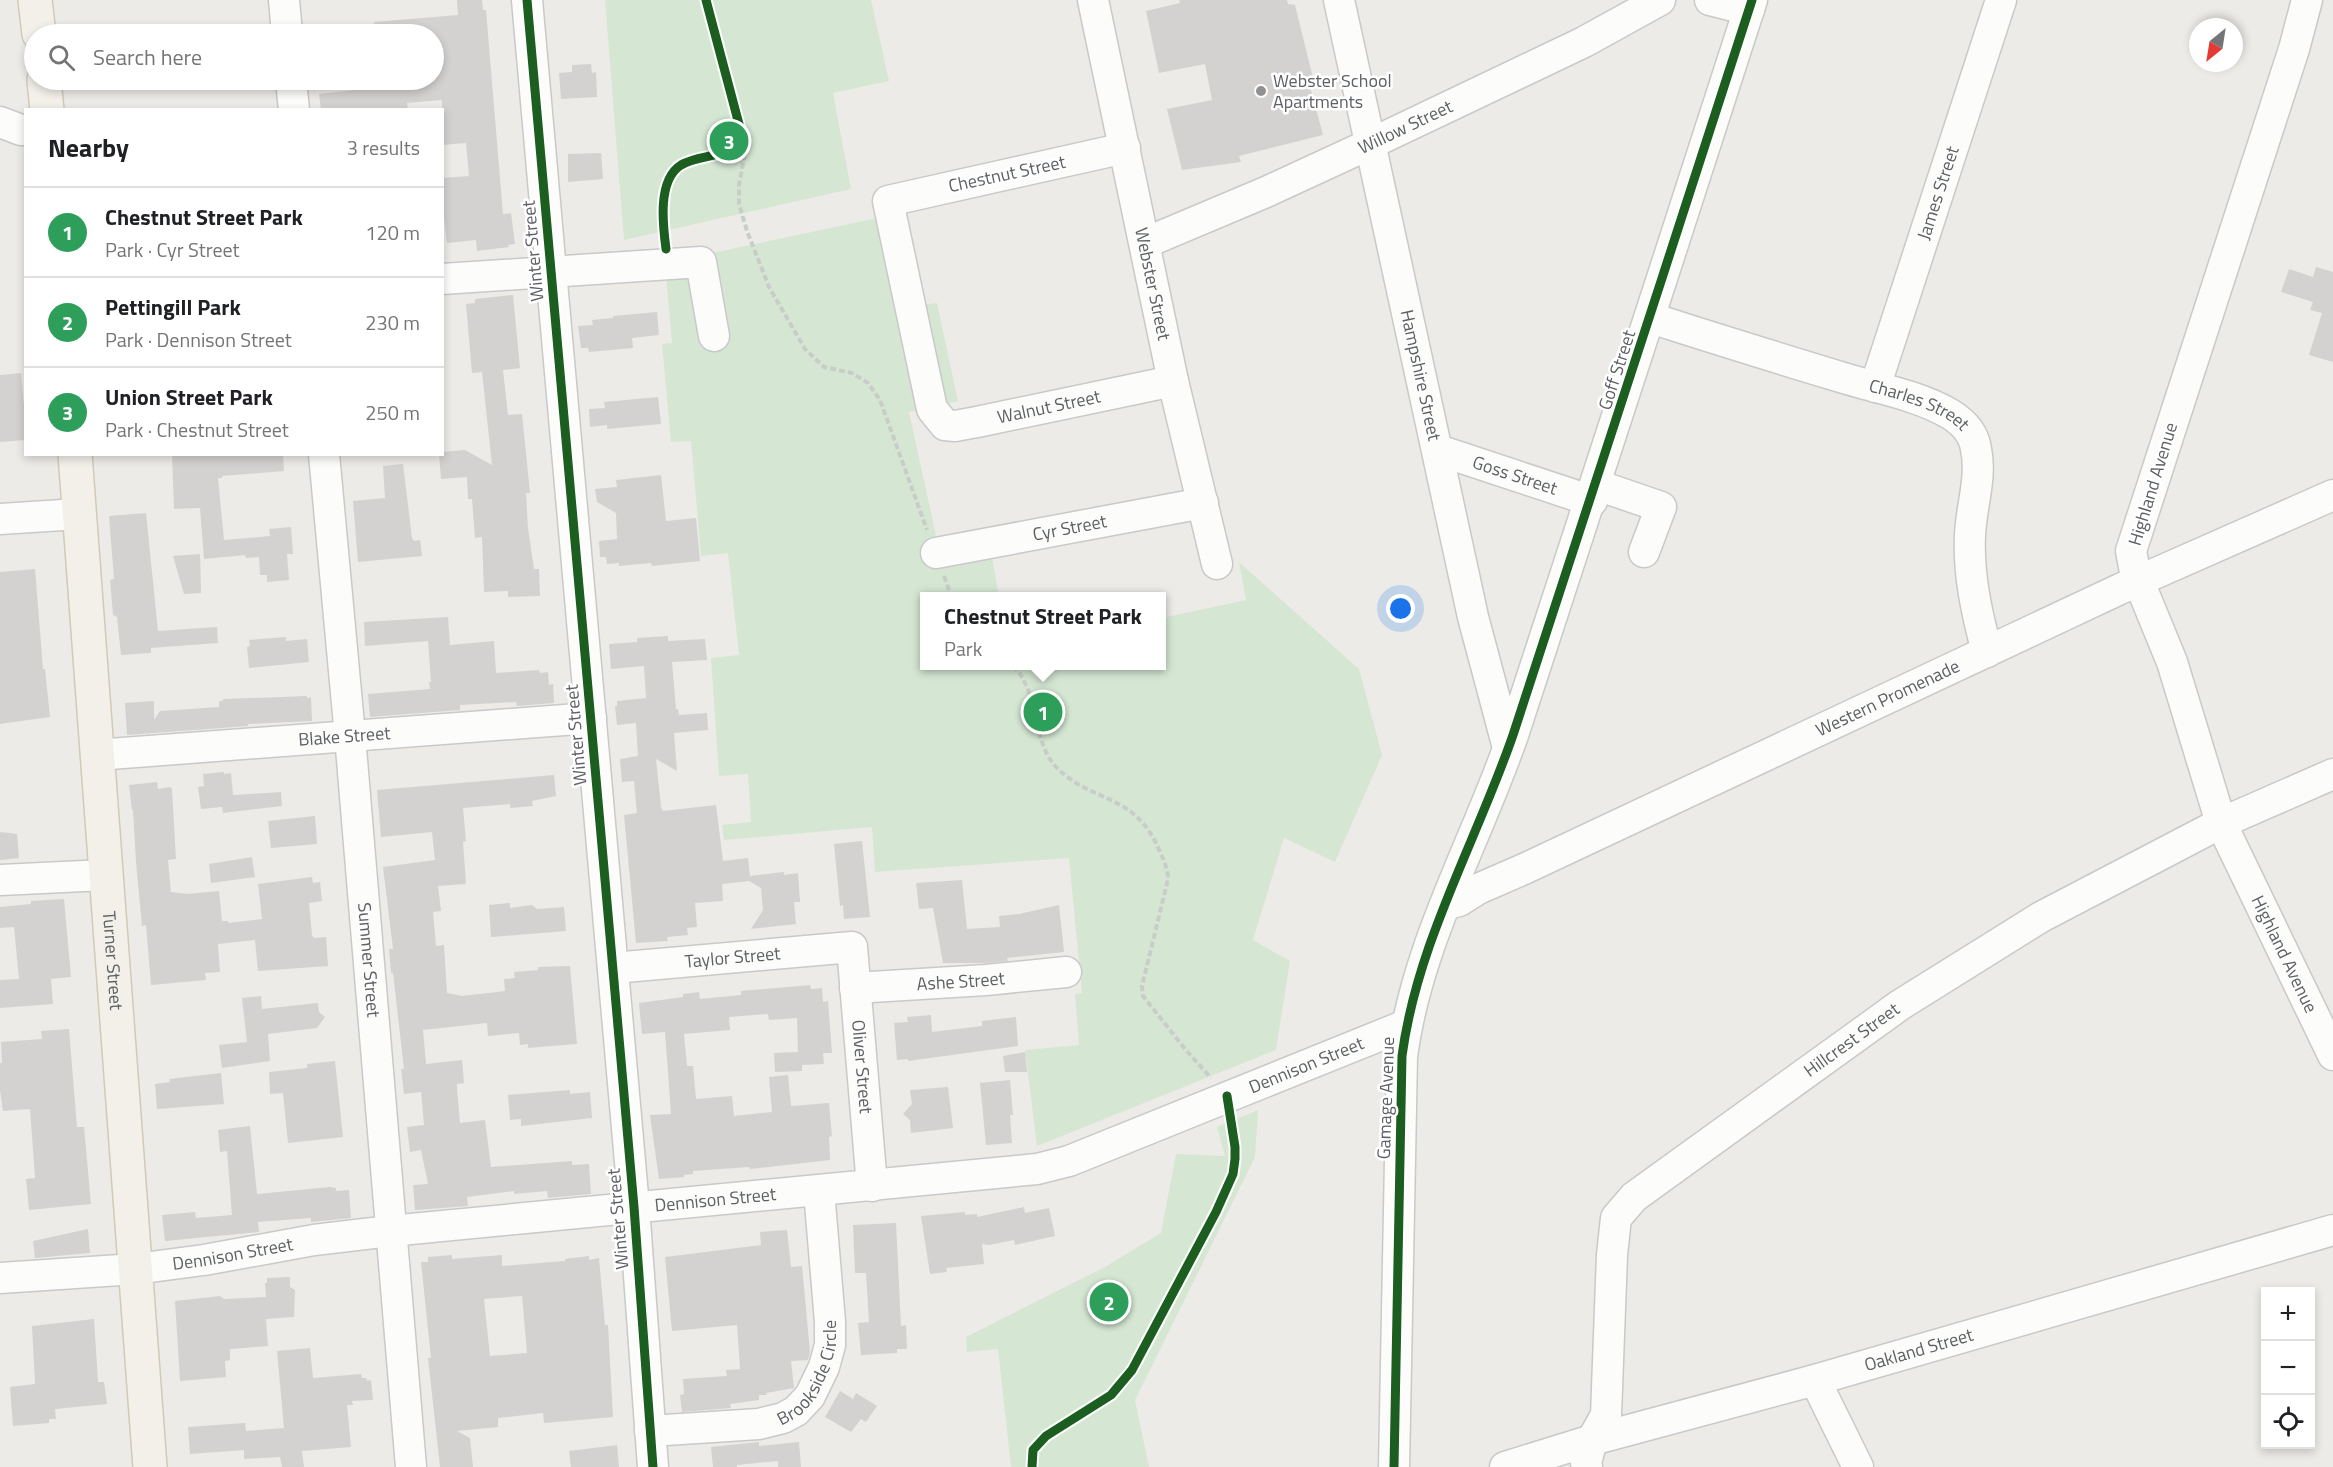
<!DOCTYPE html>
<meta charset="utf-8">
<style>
body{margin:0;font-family:"Titillium Web",sans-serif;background:#f6f6f6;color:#202124}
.controls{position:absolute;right:18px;bottom:18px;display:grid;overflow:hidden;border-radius:0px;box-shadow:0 3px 9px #0003}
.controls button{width:54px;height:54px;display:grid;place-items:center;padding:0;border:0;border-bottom:2px solid #e0e0e0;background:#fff;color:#202124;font:30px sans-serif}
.compass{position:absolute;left:2189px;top:18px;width:54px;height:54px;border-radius:50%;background:#fff;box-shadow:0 3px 9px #0003;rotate:210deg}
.you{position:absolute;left:1401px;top:609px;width:21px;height:21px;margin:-15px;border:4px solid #fff;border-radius:50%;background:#1a73e8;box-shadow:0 0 0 9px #1a73e833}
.badge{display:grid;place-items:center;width:39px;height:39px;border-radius:50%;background:#8f9192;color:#fff;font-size:20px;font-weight:700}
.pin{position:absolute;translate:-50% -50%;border:3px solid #fff;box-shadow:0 2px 6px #0006}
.popup{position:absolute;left:920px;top:592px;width:246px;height:78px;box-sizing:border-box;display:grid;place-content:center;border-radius:0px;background:#fff;filter:drop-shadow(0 2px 4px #0005);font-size:20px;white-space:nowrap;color:#757577}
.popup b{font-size:22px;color:#202124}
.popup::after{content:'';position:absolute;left:50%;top:100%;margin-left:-12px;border:12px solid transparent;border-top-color:#fff}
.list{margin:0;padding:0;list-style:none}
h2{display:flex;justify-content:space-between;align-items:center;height:78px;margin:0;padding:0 24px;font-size:26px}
h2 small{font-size:20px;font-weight:400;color:#757577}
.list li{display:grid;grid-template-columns:39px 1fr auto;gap:18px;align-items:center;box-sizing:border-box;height:90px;padding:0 24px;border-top:2px solid #e0e0e0}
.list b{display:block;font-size:22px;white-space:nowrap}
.list p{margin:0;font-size:20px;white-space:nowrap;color:#757577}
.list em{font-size:20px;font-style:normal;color:#757577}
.icon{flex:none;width:33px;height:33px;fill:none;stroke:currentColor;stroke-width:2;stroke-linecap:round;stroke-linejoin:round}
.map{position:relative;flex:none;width:2333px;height:1467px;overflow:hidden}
.search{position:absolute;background:#fff;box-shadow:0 3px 9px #0003;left:24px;top:24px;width:420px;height:66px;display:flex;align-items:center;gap:15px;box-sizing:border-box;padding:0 21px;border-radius:33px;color:#757577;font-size:22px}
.panel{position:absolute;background:#fff;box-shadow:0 3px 9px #0003;left:24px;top:108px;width:420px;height:348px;border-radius:0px}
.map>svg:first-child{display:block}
</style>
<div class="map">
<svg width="2333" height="1467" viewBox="0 0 2333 1467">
<rect width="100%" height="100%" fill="#ecebe7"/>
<g fill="#d5e7d3">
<polygon points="605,0 871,0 889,81 833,93 851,189 624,240"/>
<polygon points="906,212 926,304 937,303 958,401 909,412 943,568 992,558 999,596 924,596 924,666 1162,666 1162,618 1246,600 1239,562 1359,669 1382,755 1335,862 1284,838 1253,940 1290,961 1276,1050 1037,1146 1025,1050 1079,1045 1075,994 1082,993 1069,858 875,872 872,827 724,840 722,825 751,822 748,774 719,776 711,658 739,655 728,553 701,556 691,441 671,442 662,344 672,343 665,263"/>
<polygon points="1258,1110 1255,1157 1135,1400 1149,1467 1011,1467 998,1349 967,1352 966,1337 1105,1267 1161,1233 1176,1154 1225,1156 1217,1127"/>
</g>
<g fill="#d3d2d0" fill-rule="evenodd">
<polygon points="457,0 482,0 483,10 486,10 503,214 511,213 515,244 508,245 509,247 477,251 476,240 447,243 442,201 442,178 469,176 466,143 442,145 442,100 407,103 408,110 321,110 319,94 382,87 381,80 434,80 434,34 375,34 374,22 458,15"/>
<polygon points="1179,0 1287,0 1288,4 1295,5 1314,82 1309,83 1323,135 1239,156 1241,162 1182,170 1167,109 1212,100 1205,64 1159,73 1146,11 1180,3"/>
<polygon points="591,64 592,73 596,72 597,97 561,99 559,73 572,72 572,65"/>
<polygon points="601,153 603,179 568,182 568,154"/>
<polygon points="2316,267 2333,272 2333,362 2309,355 2322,313 2310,310 2313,302 2281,292 2289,269 2313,277"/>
<polygon points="513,295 520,368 503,370 508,415 522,414 530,493 526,493 528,528 534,569 539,569 540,596 508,597 508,591 484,592 482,537 475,538 472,499 468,499 467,477 441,479 439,454 442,454 442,452 465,450 492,465 482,372 472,373 466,304 475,303 475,299"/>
<polygon points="657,312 659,335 632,338 633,348 589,352 588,348 581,348 578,326 593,325 592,320 613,318 613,316"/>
<polygon points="21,373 24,406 26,406 26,440 0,442 0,375"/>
<polygon points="658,397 661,424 607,429 607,425 590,427 589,409 605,408 604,402"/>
<polygon points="172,454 283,454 284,471 222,476 222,478 218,478 224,540 270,536 269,529 291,527 293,554 287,554 289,580 267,582 267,575 260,575 259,557 246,558 245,555 204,559 200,508 174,509"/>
<polygon points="403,464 412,538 414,541 420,540 422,556 358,562 353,501 385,498 383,466"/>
<polygon points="661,475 666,521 696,518 700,561 652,566 651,563 619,566 619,563 607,564 606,557 600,557 599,541 617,539 616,513 597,502 595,489 617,487 616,480"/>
<polygon points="146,513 158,631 217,627 218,643 151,648 151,653 121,655 117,617 113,615 110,580 114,579 109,516"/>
<polygon points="200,554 201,593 184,594 173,556"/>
<polygon points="35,569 43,669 45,669 50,717 0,724 0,572"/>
<polygon points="448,617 450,645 494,641 496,673 539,670 540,673 548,672 549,685 553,684 554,703 517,706 516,702 460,705 460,710 370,717 368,694 430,689 429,682 431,682 428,641 365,646 364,622"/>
<polygon points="668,636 668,641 705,639 707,660 672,662 676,709 678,709 679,715 707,713 708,730 674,733 677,771 656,759 661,807 663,811 716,805 723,861 748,858 750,876 784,872 784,875 798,873 800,902 794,902 796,924 751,929 763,910 761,888 749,881 722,884 723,901 695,903 697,927 687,928 688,935 667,937 668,941 636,943 624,815 637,813 634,781 622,782 620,759 638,756 636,723 617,725 615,706 617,706 617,701 646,698 644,666 611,669 609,644 637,642 637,638"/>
<polygon points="286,637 286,641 307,639 309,662 249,668 247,647 250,646 249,640"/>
<polygon points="307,696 307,698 311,697 312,721 248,724 248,726 127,735 125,703 154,701 154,720 160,711 219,707 219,701 223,701 223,699"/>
<polygon points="224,772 224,774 231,773 233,795 281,792 282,806 223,813 222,807 201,809 198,787 204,786 203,774"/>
<polygon points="554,775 556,796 532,801 533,806 510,808 510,804 463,808 466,841 463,842 466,884 438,886 441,911 433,912 436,946 444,945 447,993 462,996 505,991 504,979 515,978 514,972 538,970 538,967 570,966 577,1044 528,1048 528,1044 520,1045 519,1033 488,1036 487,1023 423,1030 426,1064 462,1060 464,1083 457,1084 457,1088 460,1123 485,1120 491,1167 572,1161 572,1165 589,1164 591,1194 548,1198 547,1191 514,1194 514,1191 467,1197 468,1206 415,1210 413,1185 428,1184 421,1150 410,1152 407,1127 424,1125 421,1092 404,1094 401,1069 404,1069 393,973 391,973 389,949 393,949 383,867 435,860 432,832 381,837 377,790"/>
<polygon points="157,782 158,789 170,787 172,789 176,859 168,860 171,892 188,894 219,891 222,921 228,921 229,923 262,919 258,884 312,877 313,883 320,882 322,901 309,903 312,935 314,938 326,937 328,966 258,971 255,940 218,944 220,972 205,973 206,980 151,985 146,925 142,926 136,862 133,810 132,810 129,785"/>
<polygon points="315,816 317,844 271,848 268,821"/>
<polygon points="0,832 17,834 19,858 0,860"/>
<polygon points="862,841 870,917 844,919 843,905 840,906 834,844"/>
<polygon points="252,857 255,877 211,883 209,864"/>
<polygon points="962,880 967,929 1000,927 999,916 1019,914 1059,905 1064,952 1007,958 1008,961 985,963 943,963 933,908 919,909 916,883"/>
<polygon points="64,899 71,977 51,979 53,1004 0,1008 0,980 19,979 14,927 0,928 0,907 31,904 31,901"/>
<polygon points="510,903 510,908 532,905 537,909 564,907 566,931 491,937 489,905"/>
<polygon points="810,985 811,989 822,988 823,1002 828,1001 832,1053 823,1053 824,1064 802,1065 802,1071 775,1072 774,1053 798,1052 797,1018 769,1020 768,1014 729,1017 730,1030 684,1034 687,1066 693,1066 696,1099 732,1096 734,1116 772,1112 769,1077 788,1075 791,1106 829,1103 832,1136 829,1137 830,1160 750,1169 749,1167 693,1171 693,1174 684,1175 684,1177 659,1179 650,1115 671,1114 665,1032 642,1034 639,1003 683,997 683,994 699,992 700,999 741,995 741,991"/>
<polygon points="261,996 262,1009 318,1003 319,1012 325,1017 317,1028 268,1034 270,1061 222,1068 219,1045 247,1042 242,998"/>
<polygon points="931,1015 932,1032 982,1026 982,1021 1016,1017 1018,1046 908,1061 908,1059 897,1060 894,1023 908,1022 907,1017"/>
<polygon points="69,1029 77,1127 84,1127 91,1204 29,1210 26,1179 35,1178 30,1109 3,1111 0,1090 0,1063 2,1063 1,1042 42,1039 41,1031"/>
<polygon points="1025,1052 1027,1072 1005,1072 1003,1056"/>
<polygon points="335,1061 343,1137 288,1143 283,1093 270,1094 269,1072 307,1068 307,1064"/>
<polygon points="221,1073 224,1104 157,1109 155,1084 170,1082 169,1079"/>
<polygon points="1010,1080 1013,1115 1010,1115 1012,1143 986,1145 980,1083"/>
<polygon points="948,1087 953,1128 911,1133 910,1120 903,1114 912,1104 910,1090"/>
<polygon points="570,1090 570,1094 590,1092 592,1118 521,1126 521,1119 510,1120 508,1095"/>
<polygon points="250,1126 257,1194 330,1187 336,1188 336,1191 349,1190 351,1218 311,1222 311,1218 258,1222 259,1232 165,1241 162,1215 195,1212 196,1218 232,1215 227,1151 220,1152 218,1130"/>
<polygon points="1024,1207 1025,1213 1049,1208 1055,1236 1015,1245 1014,1240 989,1245 982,1244 984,1264 946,1268 947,1272 930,1274 921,1216 965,1212 965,1215 977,1214 977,1217"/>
<polygon points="896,1223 901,1326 906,1325 907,1349 897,1349 897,1353 861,1355 858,1323 869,1322 866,1273 855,1273 853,1225"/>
<polygon points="88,1229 90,1253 35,1258 33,1241"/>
<polygon points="787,1230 791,1267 802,1266 810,1352 808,1360 791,1361 794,1388 766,1393 767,1395 759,1395 759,1400 730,1404 731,1408 682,1412 680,1395 684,1394 683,1379 727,1376 726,1370 740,1369 737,1325 672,1331 665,1257 761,1245 760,1232"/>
<path d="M 452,1255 L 452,1259 L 502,1255 L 502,1266 L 565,1261 L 565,1259 L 589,1256 L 589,1260 L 599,1258 L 605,1325 L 608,1325 L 613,1417 L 544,1423 L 543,1413 L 498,1418 L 498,1427 L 457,1431 L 470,1438 L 473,1467 L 440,1467 L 428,1358 L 431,1358 L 421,1262 L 428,1262 L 428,1257 ZM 522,1296 L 527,1353 L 490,1356 L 484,1299 Z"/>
<polygon points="290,1277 290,1287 295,1290 294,1317 266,1319 268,1346 230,1349 230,1360 225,1361 226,1377 180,1381 175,1301 220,1296 224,1299 266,1297 265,1283 267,1283 267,1278"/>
<polygon points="94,1319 98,1382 104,1382 107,1404 55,1409 56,1419 49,1419 49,1423 13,1426 10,1387 35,1384 32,1326"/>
<polygon points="310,1348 313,1378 361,1374 362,1378 366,1378 367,1381 371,1380 373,1400 352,1401 353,1405 347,1405 351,1447 302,1451 304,1467 282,1467 280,1457 244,1459 244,1450 190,1454 188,1427 245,1423 246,1431 284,1428 277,1351"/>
<polygon points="840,1391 853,1399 856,1393 877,1406 866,1422 861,1419 851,1432 825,1417"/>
<polygon points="759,1442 759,1446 799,1442 801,1467 778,1467 778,1461 737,1465 737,1467 713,1467 711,1447"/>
<polygon points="617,1445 619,1467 571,1467 569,1451"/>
</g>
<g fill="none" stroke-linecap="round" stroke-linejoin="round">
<g stroke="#c9c9c9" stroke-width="33">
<g id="minor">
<polyline points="284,0 287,34"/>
<polyline points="527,0 634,1207 653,1467"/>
<path id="s1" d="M 1093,0 L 1173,381 L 1217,564"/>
<path id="s2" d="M 1339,0 L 1473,617 L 1508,748"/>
<polyline points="1710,0 1749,10"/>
<path id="s3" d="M 2307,0 L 2294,49 L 2131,551 L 2135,572 L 2172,662 L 2221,823 L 2333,1055"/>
<polyline points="291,80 294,110"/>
<polyline points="0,122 21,130 26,130"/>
<path id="s4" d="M 1125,148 L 888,201 L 932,409 L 945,425 L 955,426 L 977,422 L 1173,381"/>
<path id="s5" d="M 1145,243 L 1266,192 L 1370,144 L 1584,42 L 1660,0"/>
<polyline points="442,279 701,262 714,336"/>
<path id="s6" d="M 1651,318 C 1716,339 1781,359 1847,379 C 1881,389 1919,396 1950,414 C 1963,422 1974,434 1976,449 C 1982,478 1971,507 1970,535 C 1968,575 1977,614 1987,652"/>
<path id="s7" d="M 1875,387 L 2001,0"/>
<path id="s8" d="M 1438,450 L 1592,501"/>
<path id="s9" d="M 324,454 L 350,736 L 411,1467"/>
<polyline points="1597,485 1661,507 1644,552"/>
<polyline points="0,519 78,514"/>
<path id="s10" d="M 936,553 L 1203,503"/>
<path id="s11" d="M 96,755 L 591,718"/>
<polyline points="0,880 105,875"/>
<path id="s12" d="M 1445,905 L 1459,901 L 1478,889 L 1524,869 L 2120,589 L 2333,495"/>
<path id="s13" d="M 613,968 L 852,947 L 872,1186"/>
<path id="s14" d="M 855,988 L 986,980 L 1066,972"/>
<path id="s15" d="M 0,1278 L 135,1269 L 204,1260 L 314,1240 L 390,1231 L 1037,1169 L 1069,1161 L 1406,1025"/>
<polyline points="1815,1380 1858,1467"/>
<path id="s16" d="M 650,1431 L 759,1424 L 783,1418 L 796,1411 L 810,1396 L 824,1367 L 830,1345 L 830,1322 L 819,1191"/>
<path d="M 1394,1467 L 1402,1056 C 1417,943 1476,842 1513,735 C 1595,490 1672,245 1752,0"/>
<path id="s17" d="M 1505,1467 L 1592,1440 L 1815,1380 L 2333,1230"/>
<path id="s18" d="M 1587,1467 L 1586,1463 L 1592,1440 L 1606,1415 L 1612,1255 L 1616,1218 L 1634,1197 L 1900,1005 L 2041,917 L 2221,823 L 2333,774"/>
</g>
</g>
<g stroke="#d2cab7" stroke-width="36">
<g id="major">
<polyline points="35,0 39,34"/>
<polyline points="44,80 47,110"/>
<path id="s19" d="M 75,454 L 150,1467"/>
</g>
</g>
<g stroke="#c8cdca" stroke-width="4" stroke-dasharray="6 3" stroke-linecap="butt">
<polyline points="740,128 746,149 739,185 739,204 747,231 769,287 805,349 824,367 852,373 868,383 880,400 927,530"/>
<polyline points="944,576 951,596"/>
<path d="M 1013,666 C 1041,693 1030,742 1058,769 C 1092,802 1133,794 1157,845 C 1162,857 1168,867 1168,879 L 1142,986 L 1143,996 L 1185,1049 L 1211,1078"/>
</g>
<use href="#minor" stroke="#fcfcfb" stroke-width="30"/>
<use href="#major" stroke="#f2f0e9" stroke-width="33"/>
<g stroke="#fff" stroke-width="13">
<g id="cycleway">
<polyline points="527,0 634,1207 653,1467"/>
<path d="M 666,249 C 663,226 657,180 681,165 C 705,151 733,163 740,128 L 706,0"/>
<polyline points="1032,1467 1033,1450 1046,1436 1111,1395 1132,1370 1216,1212 1233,1174 1235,1159 1235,1147 1227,1096"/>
<path d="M 1394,1467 L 1402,1056 C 1417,943 1476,842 1513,735 C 1595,490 1672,245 1752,0"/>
</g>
</g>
<use href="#cycleway" stroke="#1b5e20" stroke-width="9"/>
</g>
<circle fill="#8f9192" stroke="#fff" stroke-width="2" cx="1261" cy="91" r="6"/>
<g text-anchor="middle" stroke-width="5" stroke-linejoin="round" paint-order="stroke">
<g font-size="18" fill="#5d6064" stroke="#fff" text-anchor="start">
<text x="1273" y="87">Webster School<tspan x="1273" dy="21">Apartments</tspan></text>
</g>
<g font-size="18" fill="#5d6064" stroke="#fff">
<text dy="6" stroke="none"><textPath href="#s5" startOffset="285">Willow Street</textPath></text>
<text transform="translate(1007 174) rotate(-12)" y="6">Chestnut Street</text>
<text dy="6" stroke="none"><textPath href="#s7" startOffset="204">James Street</textPath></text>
<text transform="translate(533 251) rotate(-95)" y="6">Winter Street</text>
<text dy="6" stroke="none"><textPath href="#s1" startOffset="290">Webster Street</textPath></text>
<text transform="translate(1617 370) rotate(-72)" y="6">Goff Street</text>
<text dy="6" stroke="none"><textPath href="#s2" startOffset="384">Hampshire Street</textPath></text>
<text dy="6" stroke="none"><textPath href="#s4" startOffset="582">Walnut Street</textPath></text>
<text dy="6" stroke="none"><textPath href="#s6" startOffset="282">Charles Street</textPath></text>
<text dy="6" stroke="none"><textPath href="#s8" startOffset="81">Goss Street</textPath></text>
<text transform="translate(2153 484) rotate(-73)" y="6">Highland Avenue</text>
<text dy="6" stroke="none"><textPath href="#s10" startOffset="136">Cyr Street</textPath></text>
<text dy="6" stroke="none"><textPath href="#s12" startOffset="489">Western Promenade</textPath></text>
<text transform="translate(576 735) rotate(-95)" y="6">Winter Street</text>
<text dy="6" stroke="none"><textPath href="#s11" startOffset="249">Blake Street</textPath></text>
<text dy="6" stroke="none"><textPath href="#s3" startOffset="1011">Highland Avenue</textPath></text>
<text dy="6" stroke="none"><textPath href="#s13" startOffset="120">Taylor Street</textPath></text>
<text dy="6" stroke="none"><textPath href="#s19" startOffset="508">Turner Street</textPath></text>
<text dy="6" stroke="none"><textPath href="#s9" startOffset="508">Summer Street</textPath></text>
<text dy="6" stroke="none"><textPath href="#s14" startOffset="106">Ashe Street</textPath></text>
<text dy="6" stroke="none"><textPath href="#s18" startOffset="550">Hillcrest Street</textPath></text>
<text dy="6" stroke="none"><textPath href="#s15" startOffset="1332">Dennison Street</textPath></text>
<text dy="6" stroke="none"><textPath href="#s13" startOffset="360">Oliver Street</textPath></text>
<text transform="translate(1386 1098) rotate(-88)" y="6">Gamage Avenue</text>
<text dy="6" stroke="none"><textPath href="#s15" startOffset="720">Dennison Street</textPath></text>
<text transform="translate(618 1219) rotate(-95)" y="6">Winter Street</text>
<text dy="6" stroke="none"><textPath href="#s15" startOffset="234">Dennison Street</textPath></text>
<text dy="6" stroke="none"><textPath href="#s17" startOffset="430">Oakland Street</textPath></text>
<text dy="6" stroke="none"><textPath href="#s16" startOffset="189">Brookside Circle</textPath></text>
</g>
</g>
</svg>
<div class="controls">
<button>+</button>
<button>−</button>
<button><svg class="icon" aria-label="locate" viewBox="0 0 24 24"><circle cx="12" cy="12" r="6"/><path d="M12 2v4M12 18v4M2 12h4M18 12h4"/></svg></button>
</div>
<svg class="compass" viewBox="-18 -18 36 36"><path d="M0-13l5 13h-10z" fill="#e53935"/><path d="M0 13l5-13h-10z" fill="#757577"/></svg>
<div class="you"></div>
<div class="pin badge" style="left:1043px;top:712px;background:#2e9e5b">1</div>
<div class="popup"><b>Chestnut Street Park</b>Park</div>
<div class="pin badge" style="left:1109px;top:1302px;background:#2e9e5b">2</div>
<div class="pin badge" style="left:729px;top:141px;background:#2e9e5b">3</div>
<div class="search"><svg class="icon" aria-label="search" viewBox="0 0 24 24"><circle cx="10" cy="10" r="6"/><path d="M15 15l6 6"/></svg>Search here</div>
<section class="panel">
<h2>Nearby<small>3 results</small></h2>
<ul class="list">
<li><span class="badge" style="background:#2e9e5b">1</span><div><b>Chestnut Street Park</b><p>Park · Cyr Street</p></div><em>120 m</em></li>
<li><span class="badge" style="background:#2e9e5b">2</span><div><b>Pettingill Park</b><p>Park · Dennison Street</p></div><em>230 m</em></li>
<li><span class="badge" style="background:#2e9e5b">3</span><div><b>Union Street Park</b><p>Park · Chestnut Street</p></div><em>250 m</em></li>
</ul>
</section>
</div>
